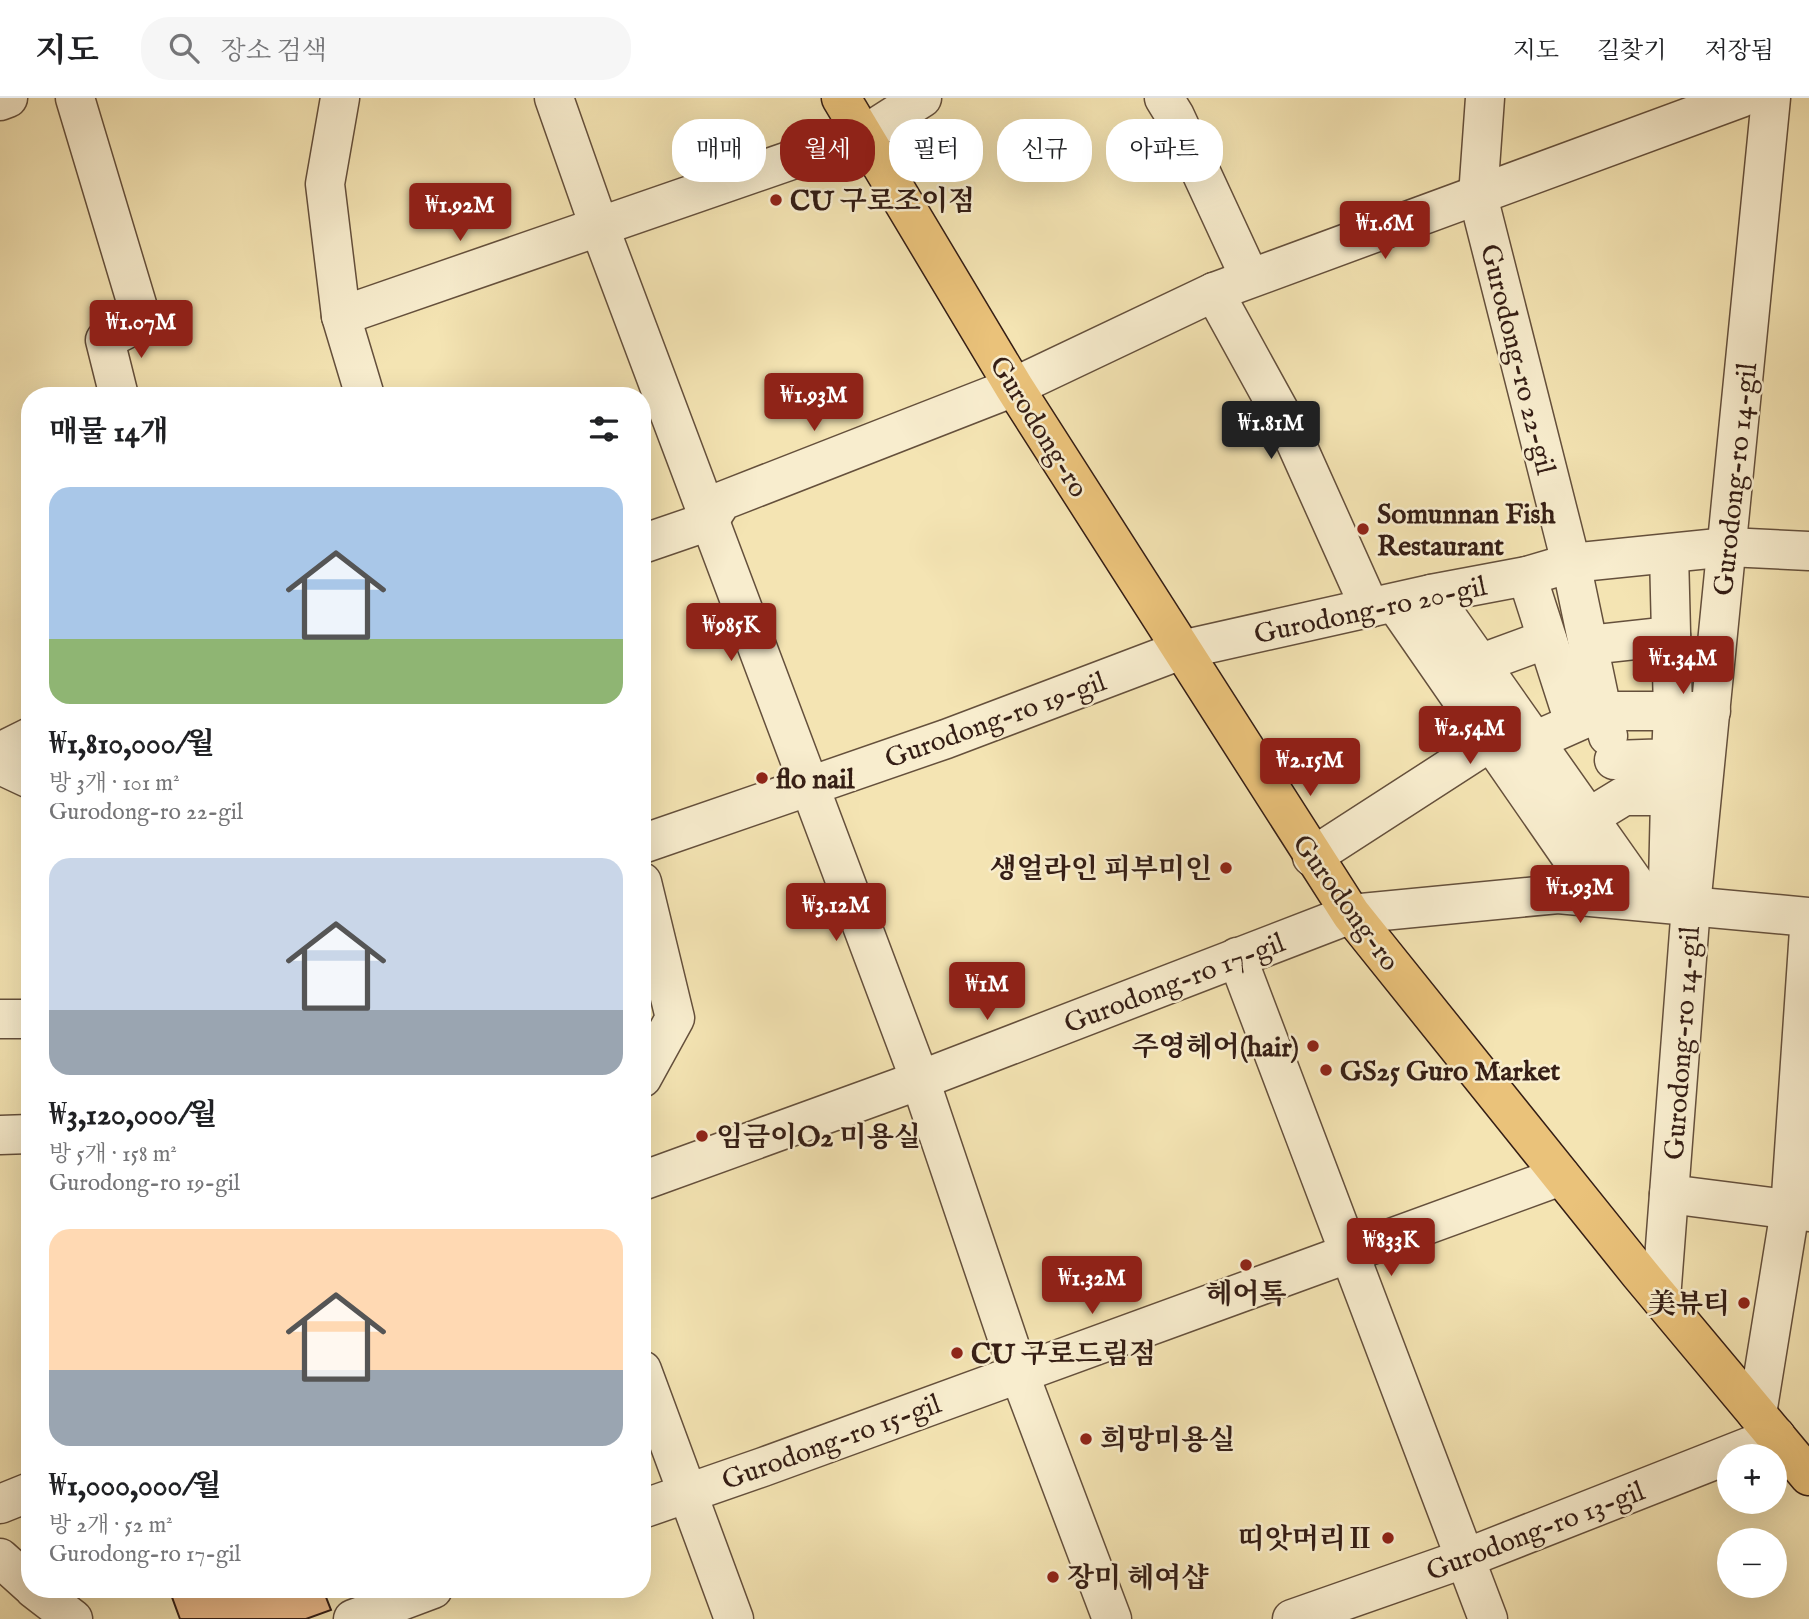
<!DOCTYPE html>
<html lang="ko">
<head>
<meta charset="utf-8">
<style>
	body { margin:0; font-family:"IM FELL English","Noto Serif KR",serif; background:#f6f6f6; color:#202124; height:100vh; display:flex; flex-direction:column; font-size:26px; white-space:nowrap }
	* { box-sizing:border-box; margin:0 }
	p { font-size:23px; color:#757577 }
	.icon { flex:none; width:38px; height:38px; fill:none; stroke:currentColor; stroke-width:2; stroke-linecap:round; stroke-linejoin:round }
	.map { position:relative; flex:1; overflow:hidden }
	.drawer { position:absolute; left:21px; top:289px; width:630px; height:1211px; display:flex; flex-direction:column; background:#fff; border-radius:28px; box-shadow:0 7px 28px #0002 }
	.drawer>* { flex:none }
	.banner { position:absolute; left:672px; top:21px; width:665px; height:63px; display:flex; gap:14px }
	.tools { position:absolute; left:1717px; top:1346px; display:grid; gap:14px }
	.tools a { display:grid; place-items:center; width:70px; height:70px; border-radius:50%; background:#fff; box-shadow:0 7px 28px #0002; font-size:35px }
	.price { position:absolute; translate:-50% -60px; padding:0 16px; border-radius:7px; background:#8f2418; color:#fff; font-size:23px; line-height:46px; filter:drop-shadow(0 2px 4px #0008) }
	.price::after { content:''; position:absolute; left:50%; top:42px; width:21px; height:16px; margin-left:-10px; background:inherit; clip-path:polygon(0 0,100% 0,50% 100%) }
	.price.current { background:#222; color:#fff }
	ul { padding:0; list-style:none }
	li { display:grid; align-content:center; gap:14px; height:371px; padding:0 28px }
	li span { display:grid; place-items:center; height:217px; border-radius:21px; color:#555 }
	li>.icon { margin-inline-start:auto }
	span .icon { width:126px; height:126px; fill:#fffc; stroke-width:1 }
	li b { font-size:30px }
	h2 { display:flex; justify-content:space-between; align-items:center; height:84px; padding:0 28px; font-size:30px }
	.chip { padding:0 24px; border-radius:28px; background:#fff; box-shadow:0 7px 28px #0002; font-size:24px; line-height:63px }
	.chip.current { background:#8f2418; color:#fff }
	header { display:flex; align-items:center; gap:42px; box-sizing:border-box; height:98px; padding:0 35px; background:#fff; border-bottom:2px solid #e0e0e0 }
	header strong { font-size:33px }
	nav { display:flex; gap:38px; margin-inline-start:auto; font-size:24px }
	.search { width:490px; height:63px; background:#f6f6f6; display:flex; align-items:center; gap:18px; box-sizing:border-box; padding:0 24px; border-radius:28px; color:#757577; font-size:26px }
	.map>svg:first-child { display:block }
</style>
</head>
<body>
<header>
<strong>지도</strong>
<div class="search"><svg class="icon" aria-label="search" viewBox="0 0 24 24"><circle cx="10" cy="10" r="6"/><path d="M15 15l6 6"/></svg>장소 검색</div>
<nav><a>지도</a><a>길찾기</a><a>저장됨</a></nav>
</header>
<div class="map">
<svg width="1809" height="1521" viewBox="0 0 1809 1521">
	<rect width="100%" height="100%" fill="#f4e4b3"/>
	<filter id="stains"><feTurbulence type="fractalNoise" baseFrequency=".00286" numOctaves="4"/><feColorMatrix values="0 0 0 0 .2 0 0 0 0 .09 0 0 0 0 .02 0 0 0 .5 -.17"/></filter>
	<radialGradient id="worn" r=".72"><stop offset=".6" stop-color="#630" stop-opacity="0"/><stop offset="1" stop-color="#630" stop-opacity=".3"/></radialGradient>
	<polygon fill="#eab989" stroke="#351e15" stroke-width="2" points="169,1491 333,1491 324,1494 331,1512 306,1521 180,1521"/>
	<g fill="none" stroke-linecap="round" stroke-linejoin="round">
		<g stroke="#65503c" stroke-width="41">
			<g id="minor">
				<polyline points="75,0 142,223 105,242 119,298"/>
				<polyline points="340,0 325,86 341,218 365,298"/>
				<polyline points="554,0 599,128 920,982 1019,1275 1112,1521"/>
				<polyline points="1164,0 1175,18 1250,180"/>
				<polyline points="1485,0 1478,98 1571,465 1602,613 1711,613"/>
				<polyline points="0,3 8,0"/>
				<polyline points="1214,194 1291,334 1370,510"/>
				<polyline points="341,218 864,37 922,0"/>
				<polyline points="642,446 709,423 722,403 1014,289 1214,194 1741,0"/>
				<polyline points="1527,478 1574,624"/>
				<polyline points="1431,496 1636,787 1599,786"/>
				<polyline points="1395,505 1598,798"/>
				<polyline points="1589,547 1671,538"/>
				<polyline points="1479,566 1547,541"/>
				<polyline points="1512,653 1602,613 1608,638"/>
				<polyline points="0,654 30,639"/>
				<polyline points="1614,662 1671,660 1673,613 1669,456"/>
				<polyline points="0,667 30,681"/>
				<polyline points="1588,720 1624,698 1670,698"/>
				<polyline points="642,746 946,641 1181,552 1431,496 1527,478 1571,465 1728,449 1809,453"/>
				<polyline points="1312,759 1490,644"/>
				<polyline points="642,784 675,920 642,980"/>
				<polyline points="1668,787 1671,660"/>
				<polyline points="1237,859 1488,1521"/>
				<polyline points="0,921 30,921"/>
				<polyline points="0,1037 30,1036"/>
				<polyline points="642,1083 920,982 1351,816 1558,796 1809,819"/>
				<polyline points="1669,1096 1809,1114"/>
				<polyline points="1661,1201 1691,808 1771,0"/>
				<polyline points="642,1272 734,1521"/>
				<polyline points="1757,1316 1790,1112 1809,832"/>
				<polyline points="0,1406 30,1394"/>
				<polyline points="642,1411 763,1369 1561,1078"/>
				<polyline points="0,1460 30,1487"/>
				<polyline points="34,1491 73,1521"/>
				<polyline points="353,1521 433,1491"/>
				<polyline points="1292,1521 1466,1460 1776,1338"/>
			</g>
		</g>
		<g stroke="#351e15" stroke-width="41">
			<polyline id="major" points="841,0 1014,289 1351,816 1640,1176 1809,1378"/>
		</g>
		<use href="#minor" stroke="#f8edce" stroke-width="38"/>
		<use href="#major" stroke="#eac27a" stroke-width="38"/>
	</g>
	<g fill="#8f2418" stroke="#f8edce" stroke-width="2.5">
		<circle cx="776" cy="102" r="7"/>
		<circle cx="1363" cy="431" r="7"/>
		<circle cx="762" cy="680" r="7"/>
		<circle cx="1226" cy="770" r="7"/>
		<circle cx="1313" cy="948" r="7"/>
		<circle cx="1326" cy="972" r="7"/>
		<circle cx="702" cy="1038" r="7"/>
		<circle cx="1246" cy="1167" r="7"/>
		<circle cx="1744" cy="1205" r="7"/>
		<circle cx="957" cy="1255" r="7"/>
		<circle cx="1086" cy="1341" r="7"/>
		<circle cx="1388" cy="1440" r="7"/>
		<circle cx="1053" cy="1479" r="7"/>
	</g>
	<g text-anchor="middle" stroke-width="5" stroke-linejoin="round" paint-order="stroke">
		<g font-size="28" font-weight="bold" fill="#351e15" stroke="#f8edce" text-anchor="start">
			<text x="790" y="112">CU 구로조이점</text>
			<text x="1377" y="425">Somunnan Fish<tspan x="1377" dy="32">Restaurant</tspan></text>
			<text x="776" y="690">flo nail</text>
			<text x="1212" y="780" text-anchor="end">생얼라인 피부미인</text>
			<text x="1299" y="958" text-anchor="end">주영헤어(hair)</text>
			<text x="1340" y="982">GS25 Guro Market</text>
			<text x="716" y="1048">임금이O2 미용실</text>
			<text x="1246" y="1205" text-anchor="middle">헤어톡</text>
			<text x="1730" y="1215" text-anchor="end">美뷰티</text>
			<text x="971" y="1265">CU 구로드림점</text>
			<text x="1100" y="1351">희망미용실</text>
			<text x="1374" y="1450" text-anchor="end">띠앗머리Ⅱ</text>
			<text x="1067" y="1489">장미 헤여샵</text>
		</g>
		<g font-size="28" fill="#351e15" stroke="#f8edce">
			<text transform="translate(1519 261) rotate(76)" y="10">Gurodong-ro 22-gil</text>
			<text transform="translate(1040 328) rotate(58)" y="10">Gurodong-ro</text>
			<text transform="translate(1734 381) rotate(-84)" y="10">Gurodong-ro 14-gil</text>
			<text transform="translate(1370 511) rotate(-12)" y="10">Gurodong-ro 20-gil</text>
			<text transform="translate(995 621) rotate(-20)" y="10">Gurodong-ro 19-gil</text>
			<text transform="translate(1347 804) rotate(54)" y="10">Gurodong-ro</text>
			<text transform="translate(1174 884) rotate(-21)" y="10">Gurodong-ro 17-gil</text>
			<text transform="translate(1681 945) rotate(-86)" y="10">Gurodong-ro 14-gil</text>
			<text transform="translate(831 1343) rotate(-20)" y="10">Gurodong-ro 15-gil</text>
			<text transform="translate(1535 1432) rotate(-21)" y="10">Gurodong-ro 13-gil</text>
		</g>
	</g>
	<rect width="100%" height="100%" filter="url(#stains)"/>
	<rect width="100%" height="100%" fill="url(#worn)"/>
</svg>
<div class="tools">
<a>+</a>
<a>−</a>
</div>
<b class="price" style="left:460px;top:145px">₩1.92M</b>
<b class="price" style="left:1385px;top:163px">₩1.6M</b>
<b class="price" style="left:141px;top:262px">₩1.07M</b>
<b class="price" style="left:814px;top:335px">₩1.93M</b>
<b class="price current" style="left:1271px;top:363px">₩1.81M</b>
<b class="price" style="left:731px;top:565px">₩985K</b>
<b class="price" style="left:1683px;top:598px">₩1.34M</b>
<b class="price" style="left:1470px;top:668px">₩2.54M</b>
<b class="price" style="left:1310px;top:700px">₩2.15M</b>
<b class="price" style="left:1580px;top:827px">₩1.93M</b>
<b class="price" style="left:836px;top:845px">₩3.12M</b>
<b class="price" style="left:987px;top:924px">₩1M</b>
<b class="price" style="left:1391px;top:1180px">₩833K</b>
<b class="price" style="left:1092px;top:1218px">₩1.32M</b>
<div class="banner">
<a class="chip">매매</a>
<a class="chip current">월세</a>
<a class="chip">필터</a>
<a class="chip">신규</a>
<a class="chip">아파트</a>
</div>
<section class="drawer">
<h2>매물 14개<svg class="icon" aria-label="filters" viewBox="0 0 24 24"><path d="M4 7h16M4 17h16"/><circle cx="9" cy="7" r="2"/><circle cx="15" cy="17" r="2"/></svg></h2>
<ul>
<li><span style="background:linear-gradient(#a9c7e8 70%,#8fb573 0)"><svg class="icon" aria-label="home" viewBox="0 0 24 24"><path d="M3 11l9-7 9 7M6 9v11h12V9"/></svg></span><div><b>₩1,810,000/월</b><p>방 3개 · 101 m²</p><p>Gurodong-ro 22-gil</p></div></li>
<li><span style="background:linear-gradient(#c9d6e8 70%,#9aa5b1 0)"><svg class="icon" aria-label="home" viewBox="0 0 24 24"><path d="M3 11l9-7 9 7M6 9v11h12V9"/></svg></span><div><b>₩3,120,000/월</b><p>방 5개 · 158 m²</p><p>Gurodong-ro 19-gil</p></div></li>
<li><span style="background:linear-gradient(#ffd9b3 65%,#9aa5b1 0)"><svg class="icon" aria-label="home" viewBox="0 0 24 24"><path d="M3 11l9-7 9 7M6 9v11h12V9"/></svg></span><div><b>₩1,000,000/월</b><p>방 2개 · 52 m²</p><p>Gurodong-ro 17-gil</p></div></li>
</ul>
</section>
</div>
</body>
</html>
